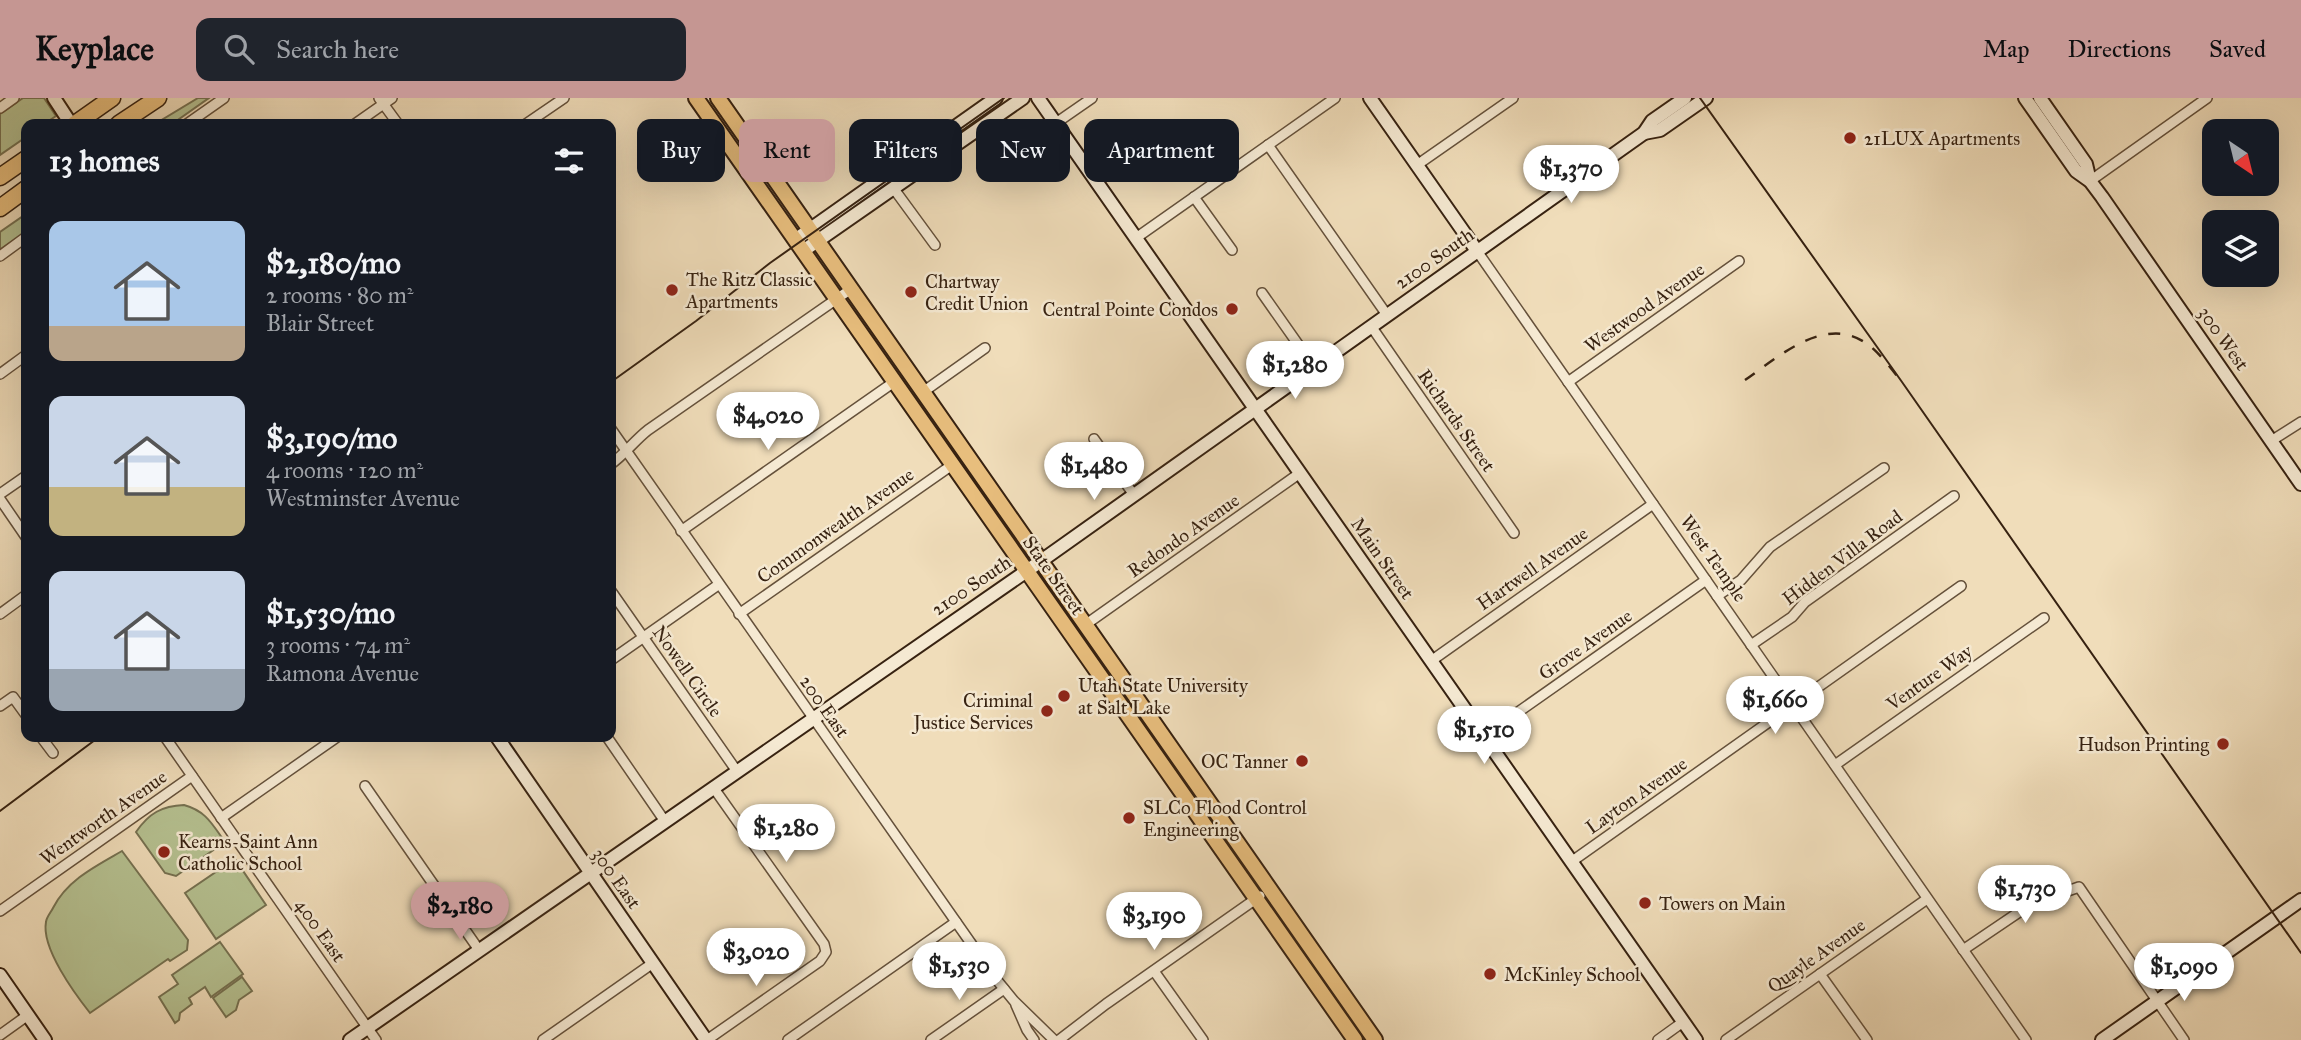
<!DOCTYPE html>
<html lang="en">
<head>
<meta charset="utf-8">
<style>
	body { margin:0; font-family:"IM FELL Great Primer",serif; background:#20242c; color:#f1f3f6; height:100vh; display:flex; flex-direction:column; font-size:26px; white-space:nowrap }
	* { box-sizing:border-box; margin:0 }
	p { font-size:23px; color:#9ea1a6 }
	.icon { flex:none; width:38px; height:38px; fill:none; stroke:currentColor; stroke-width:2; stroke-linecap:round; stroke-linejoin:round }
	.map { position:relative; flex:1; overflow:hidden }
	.sheet { position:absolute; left:21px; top:21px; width:595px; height:623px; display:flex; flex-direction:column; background:#171b24; border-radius:14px; box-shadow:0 7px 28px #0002 }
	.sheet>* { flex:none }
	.top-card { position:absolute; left:637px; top:21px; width:665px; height:63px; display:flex; gap:14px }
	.needle { width:46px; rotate:145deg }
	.controls { position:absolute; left:2202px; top:21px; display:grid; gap:14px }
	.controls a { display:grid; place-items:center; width:77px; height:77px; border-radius:14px; background:#171b24; box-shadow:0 7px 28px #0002; font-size:35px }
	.price { position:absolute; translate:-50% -60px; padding:0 16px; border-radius:24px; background:#fff; color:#222; font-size:23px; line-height:46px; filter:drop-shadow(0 2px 4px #0008) }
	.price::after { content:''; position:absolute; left:50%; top:42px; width:21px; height:16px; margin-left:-10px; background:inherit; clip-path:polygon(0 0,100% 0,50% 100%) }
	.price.selected { background:#c59692; color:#111 }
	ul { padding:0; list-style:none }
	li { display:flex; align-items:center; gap:21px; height:175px; padding:0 28px }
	li span { display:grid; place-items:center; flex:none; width:196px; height:140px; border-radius:14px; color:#555 }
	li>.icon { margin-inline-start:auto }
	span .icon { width:84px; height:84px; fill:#fffc; stroke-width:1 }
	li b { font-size:30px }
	h2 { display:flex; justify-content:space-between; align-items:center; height:84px; padding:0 28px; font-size:30px }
	.pill { padding:0 24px; border-radius:14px; background:#171b24; box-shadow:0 7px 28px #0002; font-size:24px; line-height:63px }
	.pill.selected { background:#c59692; color:#111 }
	header { display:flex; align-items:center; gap:42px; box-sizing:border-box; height:98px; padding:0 35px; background:#c59692; color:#111 }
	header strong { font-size:33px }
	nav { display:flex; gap:38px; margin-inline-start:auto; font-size:24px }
	.search { width:490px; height:63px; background:#20242c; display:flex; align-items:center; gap:18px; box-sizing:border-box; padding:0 24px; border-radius:14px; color:#9ea1a6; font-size:26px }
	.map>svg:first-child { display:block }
</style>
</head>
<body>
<header>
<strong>Keyplace</strong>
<div class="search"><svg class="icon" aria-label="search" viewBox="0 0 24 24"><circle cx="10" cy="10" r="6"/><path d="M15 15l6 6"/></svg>Search here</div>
<nav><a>Map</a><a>Directions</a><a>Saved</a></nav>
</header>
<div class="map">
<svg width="2301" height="942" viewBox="0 0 2301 942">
	<rect width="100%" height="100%" fill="#f0ddba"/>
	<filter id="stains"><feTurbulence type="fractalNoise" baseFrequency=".00286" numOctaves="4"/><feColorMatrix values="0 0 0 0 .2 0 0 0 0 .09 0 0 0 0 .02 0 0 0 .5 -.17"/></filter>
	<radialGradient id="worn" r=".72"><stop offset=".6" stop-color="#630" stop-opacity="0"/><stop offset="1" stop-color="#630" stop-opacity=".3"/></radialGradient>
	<g fill="#b6c292" stroke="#767252" stroke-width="2">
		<polygon points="23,0 44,0 56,18 44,26 26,26 26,39 0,57 0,16"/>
		<polygon points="198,0 209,0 172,26 155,26"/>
		<polygon points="26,116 26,134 0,152 0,134"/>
		<path d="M184 707C206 713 212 726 225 744L176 778 165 775 136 734C149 715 162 708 184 707Z"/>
		<path d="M122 753 188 842 187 852 170 863 168 861 90 915C75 896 41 850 46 824 46 820 51 814 53 810 67 782 96 768 122 753Z"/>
		<polygon points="235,761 266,807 216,841 185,795"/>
		<polygon points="220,844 243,876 211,899 205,889 189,900 192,906 180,915 179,922 175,925 159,899 178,886 172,877"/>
		<polygon points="242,879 252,893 239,902 236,912 226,919 213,900"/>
	</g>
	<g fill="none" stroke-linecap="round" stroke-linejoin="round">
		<g stroke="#65513b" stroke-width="12">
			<g id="street">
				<polyline points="379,0 398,26"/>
				<polyline points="0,10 14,0"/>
				<polyline points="1056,25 1092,0"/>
				<polyline points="187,26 224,0"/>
				<polyline points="355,26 392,0"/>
				<polyline points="526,26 564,0"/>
				<polyline points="1268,47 1387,217"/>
				<polyline points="1417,67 1513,0"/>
				<polyline points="2090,83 2207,0"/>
				<polyline points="894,91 935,147"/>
				<polyline points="1194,99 1232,152"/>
				<polyline points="1136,140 1335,0"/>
				<polyline points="1477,153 2026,942"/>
				<polyline points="0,158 26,139"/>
				<polyline points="1262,195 1314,269"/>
				<polyline points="1371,228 1514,435"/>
				<polyline points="0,276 26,257"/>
				<polyline points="1568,284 1739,163"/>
				<polyline points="923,294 985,250"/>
				<polyline points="611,331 996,881 1014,903 1054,942"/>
				<polyline points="1094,341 1134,397"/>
				<polyline points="2271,343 2301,324"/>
				<path d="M611 366C625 356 634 343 648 332L851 191"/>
				<polyline points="0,396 26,378"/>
				<polyline points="0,401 26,439"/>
				<polyline points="681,433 894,284"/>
				<polyline points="611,493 736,672"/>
				<polyline points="1717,498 1741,482 1770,449 1884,370"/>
				<polyline points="0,516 26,497"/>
				<polyline points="739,516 952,367"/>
				<polyline points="1085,527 1300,375"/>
				<polyline points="1751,547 1792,519 1805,504 1954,398"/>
				<polyline points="611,562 718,487"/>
				<polyline points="1431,563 1653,406"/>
				<polyline points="0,608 13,599 26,617"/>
				<polyline points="1484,638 1706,482"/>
				<polyline points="41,639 53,655"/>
				<polyline points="165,639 376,942"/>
				<polyline points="607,639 664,722"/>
				<polyline points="1835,667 2044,520"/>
				<polyline points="365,688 479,852"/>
				<polyline points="221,720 337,639"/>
				<polyline points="1571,764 1961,488"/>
				<polyline points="0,813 192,678"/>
				<polyline points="1963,852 2031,806 2079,789 2184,942"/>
				<polyline points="1154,873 1203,942"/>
				<polyline points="1820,876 1867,942"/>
				<polyline points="1016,907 1027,932 1034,942"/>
				<polyline points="0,937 28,917"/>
				<polyline points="543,942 653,865"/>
				<polyline points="707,942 820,863 826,854 824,846 713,689"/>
				<polyline points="788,942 956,824"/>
				<polyline points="931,942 1004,891"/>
				<polyline points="1059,942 1106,906 1260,798"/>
				<polyline points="1658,942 1683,924"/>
				<polyline points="1726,942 1927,801"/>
			</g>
		</g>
		<g stroke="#372211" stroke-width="16">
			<g id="secondary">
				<polyline points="54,0 71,26"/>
				<polyline points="1038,0 1696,942"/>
				<polyline points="1370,0 1477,153"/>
				<polyline points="2025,0 2076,73 2090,83 2102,99 2301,386"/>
				<polyline points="2040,0 2086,66 2090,83"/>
				<polyline points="1644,35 1660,32 1706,0"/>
				<polyline points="795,142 996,0"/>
				<polyline points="803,153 1023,0"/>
				<polyline points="497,639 706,942"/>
				<polyline points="0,877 45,942"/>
				<polyline points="350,942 1041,463 1644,35 1652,23 1685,0"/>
				<polyline points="2102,942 2301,802"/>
			</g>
		</g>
		<g stroke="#372211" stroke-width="18">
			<g id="primary">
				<polyline points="696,0 1355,942"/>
				<polyline points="718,0 1375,942"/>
			</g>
		</g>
		<g stroke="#372211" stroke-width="19">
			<g id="highway">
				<polyline points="75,26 112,0"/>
				<polyline points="119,26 158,0"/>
				<polyline points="0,79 26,61"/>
				<polyline points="0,110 26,91"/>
			</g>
		</g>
		<use href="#street" stroke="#f5e9d2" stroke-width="9"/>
		<use href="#secondary" stroke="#f5e9d2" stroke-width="12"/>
		<use href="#primary" stroke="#e8be7d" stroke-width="14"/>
		<use href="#highway" stroke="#e8be7d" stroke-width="16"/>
		<g stroke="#372211" stroke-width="2">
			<polyline points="1700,0 1902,284 2301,855"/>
			<polyline points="611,284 696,223 770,165 1004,0"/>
			<polyline points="0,713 99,639"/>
		</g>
		<path stroke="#372211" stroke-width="2.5" stroke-dasharray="12 12" stroke-linecap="butt" d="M1745 282C1780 258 1827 214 1870 248 1882 258 1892 272 1902 284"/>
	</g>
	<g fill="#8f2418" stroke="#f5e9d2" stroke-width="2.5">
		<circle cx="1850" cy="40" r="7"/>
		<circle cx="672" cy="192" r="7"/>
		<circle cx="911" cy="194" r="7"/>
		<circle cx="1232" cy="211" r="7"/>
		<circle cx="1064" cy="598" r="7"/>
		<circle cx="1047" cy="613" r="7"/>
		<circle cx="2223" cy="646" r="7"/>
		<circle cx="1302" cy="663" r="7"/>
		<circle cx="1129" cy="720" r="7"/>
		<circle cx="164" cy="754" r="7"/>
		<circle cx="1645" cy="805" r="7"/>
		<circle cx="1490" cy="876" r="7"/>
	</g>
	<g text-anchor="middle" stroke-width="5" stroke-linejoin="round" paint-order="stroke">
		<g font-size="19" fill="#372211" stroke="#f5e9d2" text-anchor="start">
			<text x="1864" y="47">21LUX Apartments</text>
			<text x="686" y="188">The Ritz Classic<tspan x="686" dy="22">Apartments</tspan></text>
			<text x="925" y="190">Chartway<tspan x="925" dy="22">Credit Union</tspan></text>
			<text x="1218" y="218" text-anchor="end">Central Pointe Condos</text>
			<text x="1078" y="594">Utah State University<tspan x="1078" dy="22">at Salt Lake</tspan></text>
			<text x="1033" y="609" text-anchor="end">Criminal<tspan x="1033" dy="22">Justice Services</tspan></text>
			<text x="2209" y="653" text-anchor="end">Hudson Printing</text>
			<text x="1288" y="670" text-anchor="end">OC Tanner</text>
			<text x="1143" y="716">SLCo Flood Control<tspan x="1143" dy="22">Engineering</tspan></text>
			<text x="178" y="750">Kearns-Saint Ann<tspan x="178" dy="22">Catholic School</tspan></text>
			<text x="1659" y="812">Towers on Main</text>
			<text x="1504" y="883">McKinley School</text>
		</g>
		<g font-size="19" fill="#372211" stroke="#f5e9d2">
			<text transform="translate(1434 160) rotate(-35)" y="7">2100 South</text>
			<text transform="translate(1644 209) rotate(-35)" y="7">Westwood Avenue</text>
			<text transform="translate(2224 240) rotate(55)" y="7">300 West</text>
			<text transform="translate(1457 322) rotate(55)" y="7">Richards Street</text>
			<text transform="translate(835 427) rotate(-35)" y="7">Commonwealth Avenue</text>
			<text transform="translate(1183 437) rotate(-35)" y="7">Redondo Avenue</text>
			<text transform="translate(1842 459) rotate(-37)" y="7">Hidden Villa Road</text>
			<text transform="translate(1383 460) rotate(55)" y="7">Main Street</text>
			<text transform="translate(1714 460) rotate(55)" y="7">West Temple</text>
			<text transform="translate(1532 470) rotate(-35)" y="7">Hartwell Avenue</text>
			<text transform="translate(1054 477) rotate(55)" y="7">State Street</text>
			<text transform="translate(971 487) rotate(-34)" y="7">2100 South</text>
			<text transform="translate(1585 546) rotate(-35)" y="7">Grove Avenue</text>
			<text transform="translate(688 573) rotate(55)" y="7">Nowell Circle</text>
			<text transform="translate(1929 579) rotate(-35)" y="7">Venture Way</text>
			<text transform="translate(825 608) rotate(55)" y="7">200 East</text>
			<text transform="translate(1636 697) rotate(-35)" y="7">Layton Avenue</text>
			<text transform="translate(103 719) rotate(-35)" y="7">Wentworth Avenue</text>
			<text transform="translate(617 780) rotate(55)" y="7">300 East</text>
			<text transform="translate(321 832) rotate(55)" y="7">400 East</text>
			<text transform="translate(1816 857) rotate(-35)" y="7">Quayle Avenue</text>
		</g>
	</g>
	<rect width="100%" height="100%" filter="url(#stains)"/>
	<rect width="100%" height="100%" fill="url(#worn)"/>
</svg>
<div class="controls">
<a><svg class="needle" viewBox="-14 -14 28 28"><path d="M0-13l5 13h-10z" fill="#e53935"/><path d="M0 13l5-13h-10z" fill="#9ea1a6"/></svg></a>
<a><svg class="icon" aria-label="layers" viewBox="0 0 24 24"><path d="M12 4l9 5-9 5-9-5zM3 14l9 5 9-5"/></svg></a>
</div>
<b class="price" style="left:1571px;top:107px">$1,370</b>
<b class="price" style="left:1295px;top:303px">$1,280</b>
<b class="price" style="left:768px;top:354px">$4,020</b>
<b class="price" style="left:1094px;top:404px">$1,480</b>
<b class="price" style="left:1775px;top:638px">$1,660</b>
<b class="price" style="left:1484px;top:668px">$1,510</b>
<b class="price" style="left:786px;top:766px">$1,280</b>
<b class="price" style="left:2025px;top:827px">$1,730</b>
<b class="price selected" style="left:460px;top:844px">$2,180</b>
<b class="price" style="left:1154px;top:854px">$3,190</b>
<b class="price" style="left:756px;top:890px">$3,020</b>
<b class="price" style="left:959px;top:904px">$1,530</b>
<b class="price" style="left:2184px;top:905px">$1,090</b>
<div class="top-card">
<a class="pill">Buy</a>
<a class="pill selected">Rent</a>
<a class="pill">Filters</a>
<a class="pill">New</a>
<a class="pill">Apartment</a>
</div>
<section class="sheet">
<h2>13 homes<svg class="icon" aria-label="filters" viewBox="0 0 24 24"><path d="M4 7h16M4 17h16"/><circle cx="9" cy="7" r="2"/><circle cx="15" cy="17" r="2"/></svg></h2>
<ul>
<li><span style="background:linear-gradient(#a9c7e8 75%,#b9a48a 0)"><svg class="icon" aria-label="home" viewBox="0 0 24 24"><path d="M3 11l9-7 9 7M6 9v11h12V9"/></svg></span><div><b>$2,180/mo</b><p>2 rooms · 80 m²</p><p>Blair Street</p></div></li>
<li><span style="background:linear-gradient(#c9d6e8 65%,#c2b280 0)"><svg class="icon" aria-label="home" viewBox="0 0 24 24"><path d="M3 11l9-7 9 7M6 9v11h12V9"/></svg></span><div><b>$3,190/mo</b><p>4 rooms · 120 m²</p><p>Westminster Avenue</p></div></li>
<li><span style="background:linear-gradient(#c9d6e8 70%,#9aa5b1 0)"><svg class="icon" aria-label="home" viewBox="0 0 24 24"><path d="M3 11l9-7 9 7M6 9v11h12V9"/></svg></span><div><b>$1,530/mo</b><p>3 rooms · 74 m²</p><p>Ramona Avenue</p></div></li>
</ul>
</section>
</div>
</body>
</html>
